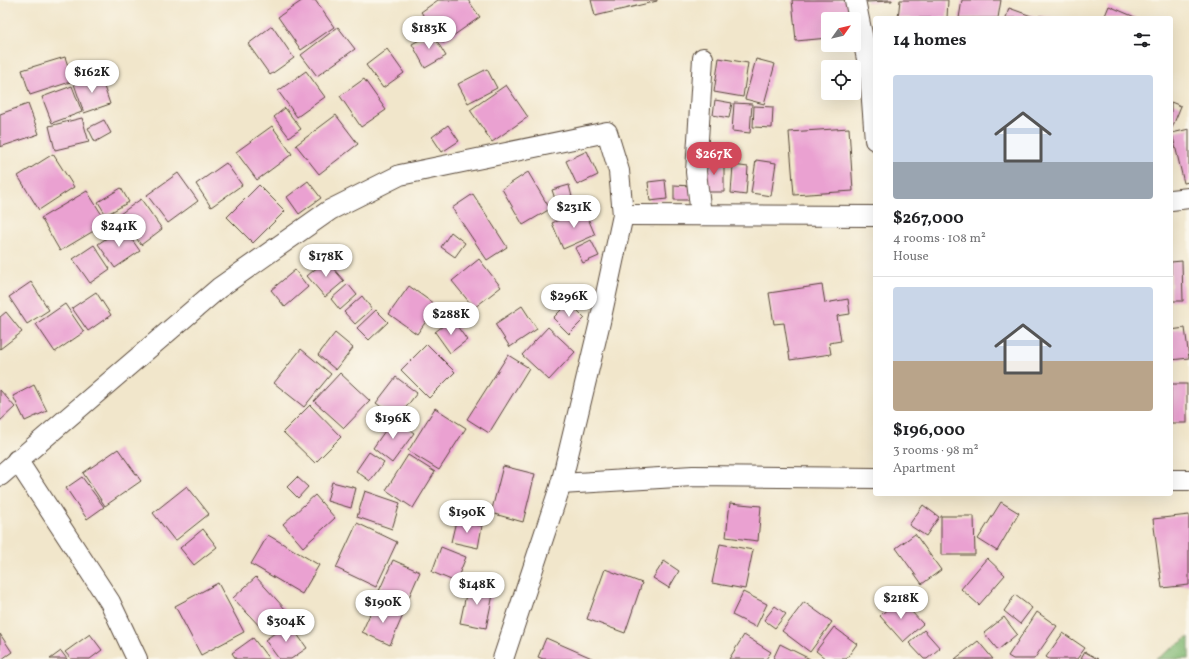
<!DOCTYPE html>
<html lang="en">
<head>
<meta charset="utf-8">
<style>
	body { margin:0; font-family:Vollkorn,serif; background:#f6f6f6; color:#202124; height:100vh; display:flex; flex-direction:column; font-size:15px; white-space:nowrap }
	* { box-sizing:border-box; margin:0 }
	p { font-size:13px; color:#757577 }
	.icon { flex:none; width:22px; height:22px; fill:none; stroke:currentColor; stroke-width:2; stroke-linecap:round; stroke-linejoin:round }
	.map { position:relative; flex:1; overflow:hidden }
	.drawer { position:absolute; left:873px; top:16px; width:300px; height:480px; display:flex; flex-direction:column; background:#fff; border-radius:4px; box-shadow:0 4px 16px #0002 }
	.drawer>* { flex:none }
	.needle { width:26px; rotate:56deg }
	.fabs { position:absolute; left:821px; top:12px; display:grid; gap:8px }
	.fabs a { display:grid; place-items:center; width:40px; height:40px; border-radius:4px; background:#fff; box-shadow:0 4px 16px #0002; font-size:20px }
	.price { position:absolute; translate:-50% -34px; padding:0 9px; border-radius:14px; background:#fff; color:#222; font-size:13px; line-height:26px; filter:drop-shadow(0 1px 2px #0008) }
	.price::after { content:''; position:absolute; left:50%; top:24px; width:12px; height:9px; margin-left:-6px; background:inherit; clip-path:polygon(0 0,100% 0,50% 100%) }
	.price.selected { background:#d1495b; color:#fff }
	ul { padding:0; list-style:none }
	li { display:grid; align-content:center; gap:8px; height:212px; padding:0 20px }
	li+li { border-top:1px solid #e0e0e0 }
	li span { display:grid; place-items:center; height:124px; border-radius:4px; color:#555 }
	li>.icon { margin-inline-start:auto }
	span .icon { width:72px; height:72px; fill:#fffc; stroke-width:1 }
	li b { font-size:17px }
	h2 { display:flex; justify-content:space-between; align-items:center; height:48px; padding:0 20px; font-size:17px }
	.map>svg:first-child { display:block }
</style>
</head>
<body>
<div class="map">
<svg width="1189" height="659" viewBox="0 0 1189 659">
	<rect width="100%" height="100%" fill="#fbf7ec"/>
	<filter id="ink" filterUnits="userSpaceOnUse"><feTurbulence type="fractalNoise" baseFrequency=".025" numOctaves="2"/><feDisplacementMap in="SourceGraphic" scale="8" xChannelSelector="R" yChannelSelector="G"/><feConvolveMatrix kernelMatrix="1 2 1 2 8 2 1 2 1" color-interpolation-filters="sRGB"/></filter>
	<filter id="wash" filterUnits="userSpaceOnUse"><feTurbulence type="fractalNoise" baseFrequency=".012" numOctaves="4" result="noise"/><feDisplacementMap in="SourceGraphic" scale="16" xChannelSelector="R" yChannelSelector="G"/><feGaussianBlur stdDeviation="0.9" result="paint"/><feColorMatrix in="noise" values="0 0 0 0 0 0 0 0 0 0 0 0 0 0 0 0 0 1.4 0 .05"/><feComposite in="paint" operator="in"/></filter>
	<g filter="url(#wash)">
		<rect width="100%" height="100%" fill="#f1e6cb"/>
		<polygon fill="#84ba76" stroke="#60724a" points="1189,637 1189,659 1156,659"/>
		<g id="blocks">
			<g fill="#eaa1d1">
				<polygon points="303,0 315,0 334,27 301,50 278,17"/>
				<polygon points="438,0 468,0 480,17 443,43 421,12"/>
				<polygon points="591,0 657,0 657,1 595,16"/>
				<polygon points="792,0 848,0 850,19 828,19 828,38 796,41"/>
				<polygon points="867,0 892,0 892,1 867,2"/>
				<polygon points="900,0 948,0 947,18 898,18"/>
				<polygon points="962,0 1001,0 998,18 959,18"/>
				<polygon points="1109,6 1137,18 1104,18"/>
				<polygon points="1009,8 1037,18 1006,18"/>
				<polygon points="1039,16 1051,17 1051,18 1039,18"/>
				<polygon points="272,26 294,58 270,75 248,44"/>
				<polygon points="338,27 355,49 317,76 301,55"/>
				<polygon points="432,33 446,56 425,68 412,44"/>
				<polygon points="387,49 404,73 383,88 366,65"/>
				<polygon points="65,57 73,81 30,95 22,70"/>
				<polygon points="719,58 748,63 743,97 714,92"/>
				<polygon points="756,59 775,64 764,104 745,99"/>
				<polygon points="487,69 497,88 468,103 458,84"/>
				<polygon points="306,71 325,97 297,117 278,91"/>
				<polygon points="100,75 110,104 84,113 74,84"/>
				<polygon points="364,79 386,110 361,127 340,96"/>
				<polygon points="506,85 528,117 492,142 470,110"/>
				<polygon points="72,86 82,112 52,123 42,97"/>
				<polygon points="715,100 732,103 729,118 713,115"/>
				<polygon points="1171,102 1181,106 1172,128 1171,127"/>
				<polygon points="734,103 752,104 750,133 732,131"/>
				<polygon points="28,104 39,134 0,147 0,114"/>
				<polygon points="754,106 773,107 772,128 753,127"/>
				<polygon points="285,108 301,129 289,137 274,117"/>
				<polygon points="336,115 358,144 319,174 296,145"/>
				<polygon points="82,118 89,142 55,150 49,126"/>
				<polygon points="104,120 111,133 95,142 88,128"/>
				<polygon points="448,125 459,141 442,152 432,137"/>
				<polygon points="272,126 292,154 257,180 236,152"/>
				<polygon points="849,128 853,191 794,195 789,132"/>
				<polygon points="1189,129 1189,182 1184,183 1172,133"/>
				<polygon points="587,151 598,175 577,185 566,161"/>
				<polygon points="53,154 74,187 39,210 18,176"/>
				<rect x="703" y="160" width="21" height="32"/>
				<polygon points="756,160 776,163 771,196 751,193"/>
				<polygon points="226,163 242,185 211,207 196,184"/>
				<polygon points="733,165 748,167 746,195 731,193"/>
				<polygon points="528,172 550,209 523,225 502,189"/>
				<polygon points="178,173 198,201 168,223 147,195"/>
				<polygon points="665,180 667,199 650,201 648,182"/>
				<polygon points="308,181 321,198 299,214 287,197"/>
				<polygon points="259,185 285,211 253,243 227,217"/>
				<polygon points="569,185 573,201 557,205 552,190"/>
				<polygon points="674,185 691,186 691,200 674,200"/>
				<polygon points="121,188 129,202 106,215 98,202"/>
				<polygon points="87,191 107,223 60,251 41,218"/>
				<polygon points="473,194 507,247 487,260 452,208"/>
				<polygon points="141,199 162,229 141,245 120,214"/>
				<polygon points="584,209 595,235 563,249 552,223"/>
				<polygon points="123,227 140,251 115,268 98,244"/>
				<polygon points="451,232 465,243 455,257 441,247"/>
				<polygon points="591,240 599,256 583,263 575,248"/>
				<polygon points="94,245 110,269 90,283 73,259"/>
				<polygon points="479,259 501,287 474,308 452,281"/>
				<polygon points="326,260 344,281 325,297 307,276"/>
				<polygon points="1182,261 1183,301 1171,301 1171,262"/>
				<polygon points="295,270 308,287 285,307 271,290"/>
				<polygon points="31,282 49,310 27,324 9,297"/>
				<polygon points="348,284 357,295 340,310 331,299"/>
				<polygon points="822,285 825,303 848,299 850,314 837,316 841,341 829,343 831,354 790,360 784,323 774,324 769,293"/>
				<polygon points="409,286 437,306 417,334 389,314"/>
				<polygon points="96,292 111,315 88,331 72,308"/>
				<polygon points="362,296 372,309 355,324 344,312"/>
				<polygon points="569,302 585,318 569,334 553,318"/>
				<polygon points="65,304 84,332 55,352 36,324"/>
				<polygon points="522,306 537,329 510,347 495,324"/>
				<polygon points="376,310 388,322 369,340 357,328"/>
				<polygon points="6,312 22,332 0,349 0,317"/>
				<polygon points="452,319 467,340 450,353 435,332"/>
				<polygon points="548,327 575,352 549,380 522,355"/>
				<polygon points="1185,328 1189,358 1171,360 1171,330"/>
				<polygon points="335,333 353,348 336,370 318,355"/>
				<polygon points="427,344 455,372 429,398 401,370"/>
				<polygon points="301,349 331,374 304,407 274,383"/>
				<polygon points="508,355 529,368 489,433 467,419"/>
				<polygon points="340,373 370,401 344,428 314,401"/>
				<polygon points="396,377 417,393 397,419 376,403"/>
				<rect x="1171" y="384" width="16" height="39"/>
				<polygon points="34,385 47,411 25,421 13,396"/>
				<polygon points="0,390 15,407 0,421"/>
				<polygon points="310,405 341,437 315,463 283,432"/>
				<polygon points="435,408 466,428 439,470 408,451"/>
				<polygon points="394,418 414,433 392,463 373,448"/>
				<polygon points="118,449 141,481 105,506 83,473"/>
				<polygon points="369,452 384,462 370,481 356,471"/>
				<polygon points="408,455 435,472 413,508 386,490"/>
				<polygon points="503,466 535,474 523,522 491,513"/>
				<polygon points="82,477 104,507 87,519 66,488"/>
				<polygon points="297,477 308,487 298,498 287,487"/>
				<polygon points="332,482 356,488 351,508 327,501"/>
				<polygon points="187,486 209,514 175,541 153,513"/>
				<polygon points="365,491 400,503 392,529 357,517"/>
				<polygon points="315,495 335,518 303,547 283,524"/>
				<polygon points="1001,502 1019,513 997,551 978,539"/>
				<polygon points="730,503 761,506 758,541 726,537"/>
				<polygon points="923,505 939,517 926,536 909,525"/>
				<polygon points="1189,515 1189,585 1162,588 1153,519"/>
				<polygon points="941,516 974,516 975,555 941,555"/>
				<polygon points="456,521 482,526 478,548 451,542"/>
				<polygon points="357,523 397,542 376,587 336,568"/>
				<polygon points="203,529 217,547 194,565 180,548"/>
				<polygon points="915,534 941,570 922,584 896,548"/>
				<polygon points="268,535 319,565 302,594 251,564"/>
				<polygon points="720,544 753,550 745,589 712,583"/>
				<polygon points="441,547 466,557 456,582 432,572"/>
				<polygon points="987,558 1005,575 979,605 961,589"/>
				<polygon points="393,560 420,572 406,604 379,591"/>
				<polygon points="664,561 679,571 669,588 653,578"/>
				<polygon points="605,569 642,583 625,633 587,619"/>
				<polygon points="256,577 286,610 264,631 233,598"/>
				<polygon points="218,583 244,632 201,655 175,606"/>
				<polygon points="468,585 494,590 486,628 460,623"/>
				<polygon points="743,592 767,604 756,627 732,615"/>
				<polygon points="1015,595 1032,608 1020,624 1004,611"/>
				<polygon points="899,598 923,624 903,642 880,616"/>
				<polygon points="804,602 832,622 810,652 782,631"/>
				<polygon points="375,603 403,615 390,645 362,632"/>
				<polygon points="775,606 786,614 775,628 764,620"/>
				<polygon points="1037,612 1057,626 1034,659 1013,659 1008,656"/>
				<polygon points="1004,617 1017,634 998,650 984,633"/>
				<polygon points="289,623 307,648 291,659 279,659 265,640"/>
				<polygon points="834,627 857,644 846,659 826,659 816,651"/>
				<polygon points="924,630 940,648 927,659 924,659 909,643"/>
				<polygon points="1063,633 1085,648 1077,659 1049,659 1046,657"/>
				<polygon points="0,634 12,652 2,659 0,659"/>
				<polygon points="90,634 102,650 90,659 71,659 65,652"/>
				<polygon points="744,635 771,652 766,659 729,659"/>
				<polygon points="253,638 269,659 236,659 232,653"/>
				<polygon points="546,638 594,659 543,659 538,657"/>
				<polygon points="978,641 993,659 955,659"/>
				<polygon points="780,644 810,659 773,659"/>
				<polygon points="61,651 67,659 50,659"/>
				<polygon points="1085,652 1098,659 1081,659"/>
			</g>
		</g>
	</g>
	<g filter="url(#ink)">
		<use href="#blocks" fill-opacity="0" stroke="#564638" stroke-width="1"/>
		<g fill="none" stroke-linecap="round" stroke-linejoin="round">
			<g stroke="#564638" stroke-width="22">
				<g id="street">
					<polyline points="855,0 870,74 875,140"/>
					<polyline points="1171,200 1189,198"/>
					<polyline points="623,215 875,216"/>
					<polyline points="701,215 696,172 703,58"/>
					<polyline points="17,460 110,602 137,659"/>
					<polyline points="0,476 219,288 330,210 400,175 607,132 619,171 623,215 600,322 561,484 503,659"/>
					<polyline points="1171,480 1189,480"/>
					<polyline points="561,484 693,476 875,478"/>
				</g>
			</g>
			<use href="#street" stroke="#fff" stroke-width="20"/>
		</g>
	</g>
</svg>
<div class="fabs">
<a><svg class="needle" viewBox="-14 -14 28 28"><path d="M0-13l5 13h-10z" fill="#e53935"/><path d="M0 13l5-13h-10z" fill="#757577"/></svg></a>
<a><svg class="icon" aria-label="locate" viewBox="0 0 24 24"><circle cx="12" cy="12" r="6"/><path d="M12 2v4M12 18v4M2 12h4M18 12h4"/></svg></a>
</div>
<b class="price" style="left:429px;top:50px">$183K</b>
<b class="price" style="left:92px;top:94px">$162K</b>
<b class="price selected" style="left:714px;top:176px">$267K</b>
<b class="price" style="left:574px;top:229px">$231K</b>
<b class="price" style="left:119px;top:248px">$241K</b>
<b class="price" style="left:326px;top:278px">$178K</b>
<b class="price" style="left:569px;top:318px">$296K</b>
<b class="price" style="left:451px;top:336px">$288K</b>
<b class="price" style="left:393px;top:440px">$196K</b>
<b class="price" style="left:467px;top:534px">$190K</b>
<b class="price" style="left:477px;top:606px">$148K</b>
<b class="price" style="left:901px;top:620px">$218K</b>
<b class="price" style="left:383px;top:624px">$190K</b>
<b class="price" style="left:286px;top:643px">$304K</b>
<section class="drawer">
<h2>14 homes<svg class="icon" aria-label="filters" viewBox="0 0 24 24"><path d="M4 7h16M4 17h16"/><circle cx="9" cy="7" r="2"/><circle cx="15" cy="17" r="2"/></svg></h2>
<ul>
<li><span style="background:linear-gradient(#c9d6e8 70%,#9aa5b1 0)"><svg class="icon" aria-label="home" viewBox="0 0 24 24"><path d="M3 11l9-7 9 7M6 9v11h12V9"/></svg></span><div><b>$267,000</b><p>4 rooms · 108 m²</p><p>House</p></div></li>
<li><span style="background:linear-gradient(#c9d6e8 60%,#b9a48a 0)"><svg class="icon" aria-label="home" viewBox="0 0 24 24"><path d="M3 11l9-7 9 7M6 9v11h12V9"/></svg></span><div><b>$196,000</b><p>3 rooms · 98 m²</p><p>Apartment</p></div></li>
</ul>
</section>
</div>
</body>
</html>
